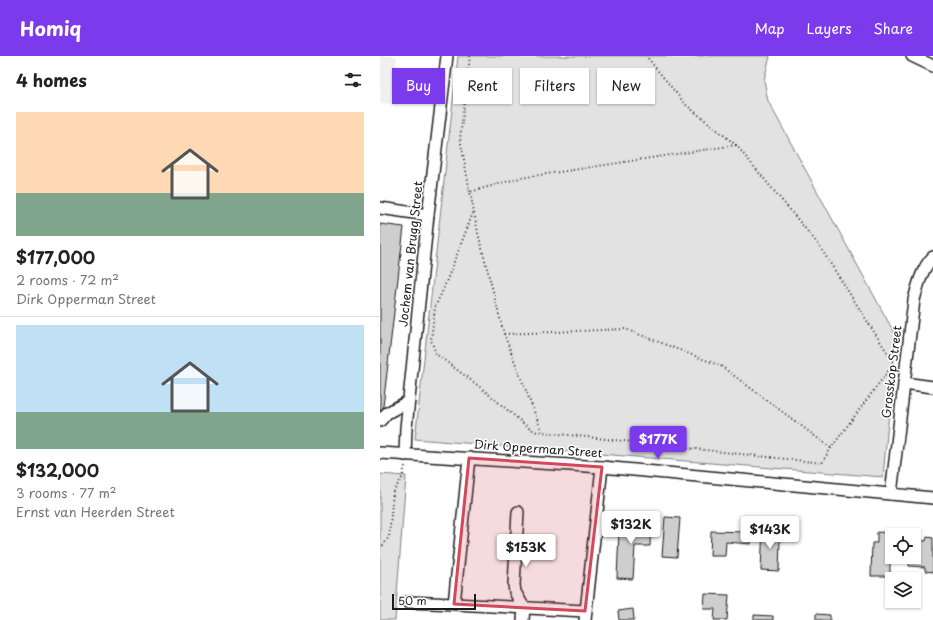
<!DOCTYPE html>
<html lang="en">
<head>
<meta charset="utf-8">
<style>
	body { margin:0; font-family:"Playpen Sans",sans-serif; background:#f6f6f6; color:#222; height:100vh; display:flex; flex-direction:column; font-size:15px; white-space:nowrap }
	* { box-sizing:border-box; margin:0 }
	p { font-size:13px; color:#767676 }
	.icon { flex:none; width:22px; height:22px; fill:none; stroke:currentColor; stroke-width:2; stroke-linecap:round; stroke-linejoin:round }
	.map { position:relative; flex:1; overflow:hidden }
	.panel { display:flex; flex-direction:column; background:#fff; width:380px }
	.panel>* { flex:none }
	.top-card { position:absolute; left:12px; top:12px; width:380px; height:36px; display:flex; gap:8px }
	.buttons { position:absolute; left:505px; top:472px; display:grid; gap:8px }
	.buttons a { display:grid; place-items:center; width:36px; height:36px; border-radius:0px; background:#fff; box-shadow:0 1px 3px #0004; font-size:20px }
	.scale { position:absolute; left:12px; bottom:10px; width:84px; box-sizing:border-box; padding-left:4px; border:2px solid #1c1c1c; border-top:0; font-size:11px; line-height:14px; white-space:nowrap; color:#1c1c1c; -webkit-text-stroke:3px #fff; paint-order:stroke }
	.price { position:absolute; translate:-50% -34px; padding:0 9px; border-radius:4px; background:#fff; color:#222; font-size:13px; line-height:26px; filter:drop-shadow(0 1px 2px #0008) }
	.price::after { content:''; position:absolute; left:50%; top:24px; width:12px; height:9px; margin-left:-6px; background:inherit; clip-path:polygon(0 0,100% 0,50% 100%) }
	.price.active { background:#7c3aed; color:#fff }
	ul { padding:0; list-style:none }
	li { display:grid; align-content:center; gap:8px; height:212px; padding:0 16px }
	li+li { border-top:1px solid #e0e0e0 }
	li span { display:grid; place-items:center; height:124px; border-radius:0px; color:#555 }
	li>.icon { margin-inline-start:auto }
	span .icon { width:72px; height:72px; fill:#fffc; stroke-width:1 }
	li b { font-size:17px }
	h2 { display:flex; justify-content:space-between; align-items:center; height:48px; padding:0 16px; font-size:17px }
	.tag { padding:0 14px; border-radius:0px; background:#fff; box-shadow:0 1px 3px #0004; font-size:14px; line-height:36px }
	.tag.active { background:#7c3aed; color:#fff }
	header { display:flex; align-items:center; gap:24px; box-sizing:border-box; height:56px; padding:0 20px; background:#7c3aed; color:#fff }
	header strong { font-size:19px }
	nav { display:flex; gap:22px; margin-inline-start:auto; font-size:14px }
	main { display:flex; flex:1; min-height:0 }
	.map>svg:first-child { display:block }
</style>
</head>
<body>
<header>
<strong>Homiq</strong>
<nav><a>Map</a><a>Layers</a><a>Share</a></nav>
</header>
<main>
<section class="panel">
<h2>4 homes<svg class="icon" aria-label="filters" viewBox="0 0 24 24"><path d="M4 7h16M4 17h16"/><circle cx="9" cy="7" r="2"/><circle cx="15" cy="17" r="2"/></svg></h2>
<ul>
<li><span style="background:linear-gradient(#ffd9b3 65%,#7fa58c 0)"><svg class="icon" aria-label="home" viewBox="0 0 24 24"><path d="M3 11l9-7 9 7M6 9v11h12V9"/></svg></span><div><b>$177,000</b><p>2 rooms · 72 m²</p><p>Dirk Opperman Street</p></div></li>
<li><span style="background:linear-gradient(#bfe0f5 70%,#7fa58c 0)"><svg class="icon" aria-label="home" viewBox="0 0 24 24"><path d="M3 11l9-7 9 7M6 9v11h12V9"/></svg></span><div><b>$132,000</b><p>3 rooms · 77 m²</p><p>Ernst van Heerden Street</p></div></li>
</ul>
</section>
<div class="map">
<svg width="553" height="564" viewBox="0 0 553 564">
	<rect width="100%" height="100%" fill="#fff"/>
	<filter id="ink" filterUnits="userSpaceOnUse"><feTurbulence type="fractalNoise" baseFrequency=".025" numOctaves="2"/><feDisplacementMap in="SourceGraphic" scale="8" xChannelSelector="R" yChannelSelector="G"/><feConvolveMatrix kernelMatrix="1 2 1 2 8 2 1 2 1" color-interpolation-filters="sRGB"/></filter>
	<g filter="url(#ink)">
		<polygon fill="#f0f0f0" points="0,0 17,0 11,48 0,47"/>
		<g fill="#e2e2e2" stroke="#7f7f7f">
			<polygon points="78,0 390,0 384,24 388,45 516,280 503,421 35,383"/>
			<polygon points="0,418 26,420 15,564 0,564"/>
		</g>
		<g fill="#cecece" stroke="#1c1c1c">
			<polygon points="0,168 24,171 2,359 0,359"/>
			<polygon points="285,461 300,462 297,501 282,500"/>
			<polygon points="243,464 271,466 270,490 255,490 253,523 237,522 239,475 242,475"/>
			<polygon points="367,468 372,468 371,488 346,486 345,500 330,500 331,475 367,476"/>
			<polygon points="383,470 397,471 396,483 400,483 399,515 381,514"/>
			<polygon points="497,476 510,477 510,520 491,520 492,487 497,487"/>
			<polygon points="547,481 553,482 553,516 545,515 545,511 529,510 530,501 534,501 534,484 546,485"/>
			<polygon points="325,538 349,539 347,564 334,564 335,553 324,553"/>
			<polygon points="253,553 254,564 239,564 238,555"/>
			<polygon points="436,558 450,559 450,564 436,564"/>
			<polygon points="374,559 393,560 393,564 374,564"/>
		</g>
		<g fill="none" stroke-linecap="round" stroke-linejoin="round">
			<g stroke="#1c1c1c" stroke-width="14">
				<g id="minor">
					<polyline points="532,0 553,10"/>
					<polyline points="0,152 48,159"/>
					<polyline points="524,327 553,331"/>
					<polyline points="0,365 7,357 29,345"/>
					<polyline points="0,397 222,411 553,442"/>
					<polyline points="25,399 26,372 48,159 67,0"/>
					<path d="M511 438 534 244C538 229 542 212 553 201"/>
					<polyline points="138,456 134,529 135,536 144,552 143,564"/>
					<polyline points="28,546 74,548 89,402"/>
					<polyline points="74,548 205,555"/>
					<polyline points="205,564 222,411"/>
				</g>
			</g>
			<g stroke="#1c1c1c" stroke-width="2" stroke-dasharray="1 3" stroke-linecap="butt">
				<polyline points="90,0 80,82 90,136"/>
				<polyline points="356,89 140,122 90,136 98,177 124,278 162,376 442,407 451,392"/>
				<polyline points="93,157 63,234 55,251 51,284 56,298 100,331 149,372 157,376 162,376"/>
				<polyline points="124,278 245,273 341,310 451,392 514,307 438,188 356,89 305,48 266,0"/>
				<polyline points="0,493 9,481 13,436 22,422 25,410"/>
			</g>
			<use href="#minor" stroke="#fff" stroke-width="11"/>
		</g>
	</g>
	<path fill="#d1495b" fill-opacity="0.2" stroke="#d1495b" stroke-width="3" stroke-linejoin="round" d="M89 402 222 411 205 555 74 548Z"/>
	<g text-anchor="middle" stroke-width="3" stroke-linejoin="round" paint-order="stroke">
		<g font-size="12" fill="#1c1c1c" stroke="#fff">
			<text transform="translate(31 198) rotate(-84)" y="4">Jochem van Brugg Street</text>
			<text transform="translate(512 316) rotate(-83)" y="4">Grosskop Street</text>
			<text transform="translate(158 393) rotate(4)" y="4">Dirk Opperman Street</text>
		</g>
	</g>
</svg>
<div class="buttons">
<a><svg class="icon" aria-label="locate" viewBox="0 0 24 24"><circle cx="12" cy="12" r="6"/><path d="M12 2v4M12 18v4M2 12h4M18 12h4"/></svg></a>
<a><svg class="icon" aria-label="layers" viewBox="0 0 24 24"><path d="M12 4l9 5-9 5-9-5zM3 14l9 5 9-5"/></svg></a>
</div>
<div class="scale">50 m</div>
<b class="price active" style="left:278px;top:404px">$177K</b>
<b class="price" style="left:251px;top:489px">$132K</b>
<b class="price" style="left:390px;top:494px">$143K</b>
<b class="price" style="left:146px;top:512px">$153K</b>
<div class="top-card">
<a class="tag active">Buy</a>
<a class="tag">Rent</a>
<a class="tag">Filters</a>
<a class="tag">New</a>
</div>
</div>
</main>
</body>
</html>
